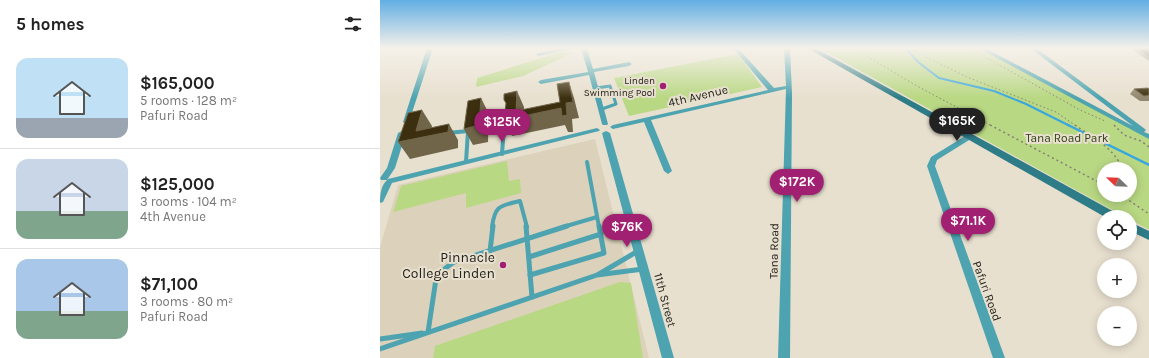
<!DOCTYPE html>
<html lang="en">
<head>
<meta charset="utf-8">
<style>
	body { margin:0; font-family:Karla,sans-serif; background:#f6f6f6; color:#222; height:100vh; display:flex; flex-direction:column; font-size:15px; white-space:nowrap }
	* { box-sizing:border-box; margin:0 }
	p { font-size:13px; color:#767676 }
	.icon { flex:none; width:22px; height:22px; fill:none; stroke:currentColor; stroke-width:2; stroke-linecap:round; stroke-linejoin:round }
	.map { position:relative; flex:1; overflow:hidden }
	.sheet { display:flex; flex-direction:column; background:#fff; width:380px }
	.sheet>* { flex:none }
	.needle { width:26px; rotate:293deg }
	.buttons { position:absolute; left:717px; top:162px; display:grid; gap:8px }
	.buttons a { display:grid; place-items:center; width:40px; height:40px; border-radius:50%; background:#fff; box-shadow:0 2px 10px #0003; font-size:20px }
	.price { position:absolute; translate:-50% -34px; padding:0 9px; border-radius:14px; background:#a12071; color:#fff; font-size:13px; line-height:26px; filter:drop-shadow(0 1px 2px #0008) }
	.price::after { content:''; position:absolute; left:50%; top:24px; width:12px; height:9px; margin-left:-6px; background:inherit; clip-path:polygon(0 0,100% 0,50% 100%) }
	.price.on { background:#222; color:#fff }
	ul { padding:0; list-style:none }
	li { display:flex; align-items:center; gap:12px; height:100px; padding:0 16px }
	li+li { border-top:1px solid #e0e0e0 }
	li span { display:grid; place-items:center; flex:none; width:112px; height:80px; border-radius:12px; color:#555 }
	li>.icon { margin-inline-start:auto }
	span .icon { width:48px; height:48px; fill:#fffc; stroke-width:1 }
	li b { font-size:17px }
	h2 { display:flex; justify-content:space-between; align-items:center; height:48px; padding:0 16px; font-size:17px }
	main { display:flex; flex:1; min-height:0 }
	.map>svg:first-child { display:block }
</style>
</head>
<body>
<main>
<section class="sheet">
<h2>5 homes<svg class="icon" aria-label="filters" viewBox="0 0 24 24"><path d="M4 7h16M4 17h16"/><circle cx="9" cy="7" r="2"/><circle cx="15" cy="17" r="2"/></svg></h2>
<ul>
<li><span style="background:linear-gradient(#bfe0f5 75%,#9aa5b1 0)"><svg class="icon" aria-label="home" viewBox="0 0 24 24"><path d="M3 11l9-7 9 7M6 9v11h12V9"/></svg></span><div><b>$165,000</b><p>5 rooms · 128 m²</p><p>Pafuri Road</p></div></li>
<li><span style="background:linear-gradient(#c9d6e8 65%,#7fa58c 0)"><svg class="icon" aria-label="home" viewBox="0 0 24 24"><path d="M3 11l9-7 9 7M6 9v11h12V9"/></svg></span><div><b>$125,000</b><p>3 rooms · 104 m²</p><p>4th Avenue</p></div></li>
<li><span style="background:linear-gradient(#a9c7e8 65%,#7fa58c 0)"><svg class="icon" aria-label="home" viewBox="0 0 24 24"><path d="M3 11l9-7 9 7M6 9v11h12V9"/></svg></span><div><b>$71,100</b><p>3 rooms · 80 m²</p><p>Pafuri Road</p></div></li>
</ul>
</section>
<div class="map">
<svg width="769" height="358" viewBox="0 0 769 358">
	<rect width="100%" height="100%" fill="#e8e0cf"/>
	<polygon fill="#dcd2bb" points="215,139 269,358 0,358 0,247 18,185"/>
	<g fill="#b9d883" fill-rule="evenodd">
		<path d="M439 48H602L769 135V230L750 219V217H745ZM724 169H750V195H724Z"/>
		<polygon points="183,51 195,52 143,76 96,87 97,78"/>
		<polygon points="358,54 382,87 249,116 234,78"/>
		<polygon points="127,161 129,181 140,179 141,193 86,208 86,193 13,212 21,186"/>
		<polygon points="240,282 251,283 263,358 53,358 55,346"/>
	</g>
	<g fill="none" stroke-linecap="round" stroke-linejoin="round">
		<polyline stroke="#39a6de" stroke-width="2" points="526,48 538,62 559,78 614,91 646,104 690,126"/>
		<polyline stroke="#39a6de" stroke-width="2.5" points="688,125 769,165"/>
		<g stroke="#857f74" stroke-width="1" stroke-dasharray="1.5 2.5" stroke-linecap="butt">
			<polyline points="473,48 537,86 612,126"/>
			<polyline points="528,48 587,77 676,112 696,126"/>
			<polyline points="589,48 700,110 725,121"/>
		</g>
		<g stroke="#857f74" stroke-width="1.5" stroke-dasharray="2 3" stroke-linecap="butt">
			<polyline points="610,125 724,185"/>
			<path d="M695 125C712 137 735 148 742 169"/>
			<polyline points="734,125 744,135 761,141 769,147"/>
			<polyline points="741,195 769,214"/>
		</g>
		<g stroke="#4da3af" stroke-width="3">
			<polyline points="216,88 230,86 236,104 222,109"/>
			<polyline points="115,126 114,122 129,119"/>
		</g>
		<g stroke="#4da3af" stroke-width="4">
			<polyline points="114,125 115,128 124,126 122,154"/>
			<polyline points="68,133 88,131 86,162"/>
			<polyline points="207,162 219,227"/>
			<path d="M112 227C115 205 120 206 140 201L147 227"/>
			<polyline points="183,227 217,217"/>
		</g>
		<g stroke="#4da3af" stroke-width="5">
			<polyline points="146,226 152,297"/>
			<polyline points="110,251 113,226"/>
			<polyline points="149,257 221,234"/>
			<polyline points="219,274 258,251"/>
			<polyline points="150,275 224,253 219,226"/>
			<polyline points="48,332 56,279 63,270 74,262 187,226"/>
			<polyline points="0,339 42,333"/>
			<polyline points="0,349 217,275 263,269"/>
		</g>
		<g fill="#4da3af" fill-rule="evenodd">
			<polygon points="47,48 53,48 29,122 26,124 24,123 23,122"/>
			<polygon points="181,48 194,48 159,56 156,54"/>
			<polygon points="201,48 207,48 213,69 249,62 252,64 249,66 214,72 228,124 227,125 223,125 222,124 209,75 161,84 158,82 161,80 208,72"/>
			<polygon points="353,48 358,48 394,88 406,86 404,48 410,48 412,93 410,358 398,358 406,89 271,120 292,171 288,174 284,171 264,122 233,129 230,127 233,125 388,90"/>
			<polygon points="598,48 605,48 753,126 650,48 656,48 765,129 766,130 764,132 769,134 769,139"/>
			<path d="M217 128 220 130 219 131 12 183 3 202 0 203C0 194 1 185 8 179Z"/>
			<polygon points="22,131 26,133 15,168 7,180 1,180 0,178 7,168 18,133"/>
			<polygon points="226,131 230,133 294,358 282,358 222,133"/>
			<polygon points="587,135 593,135 594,137 557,160 555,166 625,358 613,358 547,166 551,157"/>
		</g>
		<g fill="#2e7c87" fill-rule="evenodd">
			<polygon points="427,48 435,48 738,214 739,217 725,217"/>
			<polygon points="750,222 769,231 769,240 750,231"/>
		</g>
	</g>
	<g fill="#92886f">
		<polygon points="754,48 767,48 769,50 769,61 753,50"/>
		<polygon points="754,89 769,89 769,101 760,101 750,94"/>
	</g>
	<g fill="#706449">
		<polygon points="189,82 194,98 199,118 192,119 193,132 188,132 185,125 132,136 124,120 136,111 137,91 144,107 144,116 186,103"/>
		<polygon points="101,98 109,114 108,142 93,145 84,129"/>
		<polygon points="42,110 52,126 50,135 69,124 78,140 78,148 30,159 18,142 36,131"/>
	</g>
	<g fill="#3c2f0f" stroke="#706449">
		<polygon points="756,48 767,48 769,50 769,57"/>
		<polygon points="189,82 193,102 186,103 187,115 182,116 181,108 124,120 126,103 124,100 124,94 137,91 136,111 180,102 177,84"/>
		<polygon points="768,88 769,89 769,95 764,96 754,89"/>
		<polygon points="101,98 99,125 84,129 88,101"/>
		<polygon points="42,110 36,131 69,124 68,132 18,142 28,113"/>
	</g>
	<linearGradient id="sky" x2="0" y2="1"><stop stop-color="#62aee4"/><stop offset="0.49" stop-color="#f5f1e9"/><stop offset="1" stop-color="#f5f1e9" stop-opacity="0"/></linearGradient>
	<rect width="769" height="98" fill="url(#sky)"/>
	<g fill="#a12071" stroke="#e8e0cf" stroke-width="1.5">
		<circle cx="283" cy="86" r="4"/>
		<circle cx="123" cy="265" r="4"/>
	</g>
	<g text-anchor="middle" stroke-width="4" stroke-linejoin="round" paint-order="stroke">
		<g font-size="10" fill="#25221c" stroke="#e8e0cf" text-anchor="end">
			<text x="275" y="84">Linden<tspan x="275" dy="12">Swimming Pool</tspan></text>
		</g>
		<g font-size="12" fill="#25221c" stroke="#e8e0cf">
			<text transform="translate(318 96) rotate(-13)" y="4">4th Avenue</text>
			<text transform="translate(394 251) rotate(-89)" y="4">Tana Road</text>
			<text transform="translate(607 291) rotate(70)" y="4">Pafuri Road</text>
			<text transform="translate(285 300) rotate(75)" y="4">11th Street</text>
		</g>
		<g font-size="12" fill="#2f3d16" stroke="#e8e0cf">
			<text x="687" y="142">Tana Road Park</text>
		</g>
		<g font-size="14" fill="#25221c" stroke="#e8e0cf" text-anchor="end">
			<text x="115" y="262">Pinnacle<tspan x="115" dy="16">College Linden</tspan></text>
		</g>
	</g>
</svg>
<div class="buttons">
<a><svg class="needle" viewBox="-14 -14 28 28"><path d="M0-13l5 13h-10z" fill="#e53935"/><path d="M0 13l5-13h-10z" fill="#767676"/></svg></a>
<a><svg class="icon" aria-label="locate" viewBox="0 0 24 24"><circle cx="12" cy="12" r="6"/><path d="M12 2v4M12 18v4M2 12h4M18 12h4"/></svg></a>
<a>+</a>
<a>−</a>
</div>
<b class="price on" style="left:577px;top:142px">$165K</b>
<b class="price" style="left:122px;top:143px">$125K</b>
<b class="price" style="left:417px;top:203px">$172K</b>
<b class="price" style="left:588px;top:242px">$71.1K</b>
<b class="price" style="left:247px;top:248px">$76K</b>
</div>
</main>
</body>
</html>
